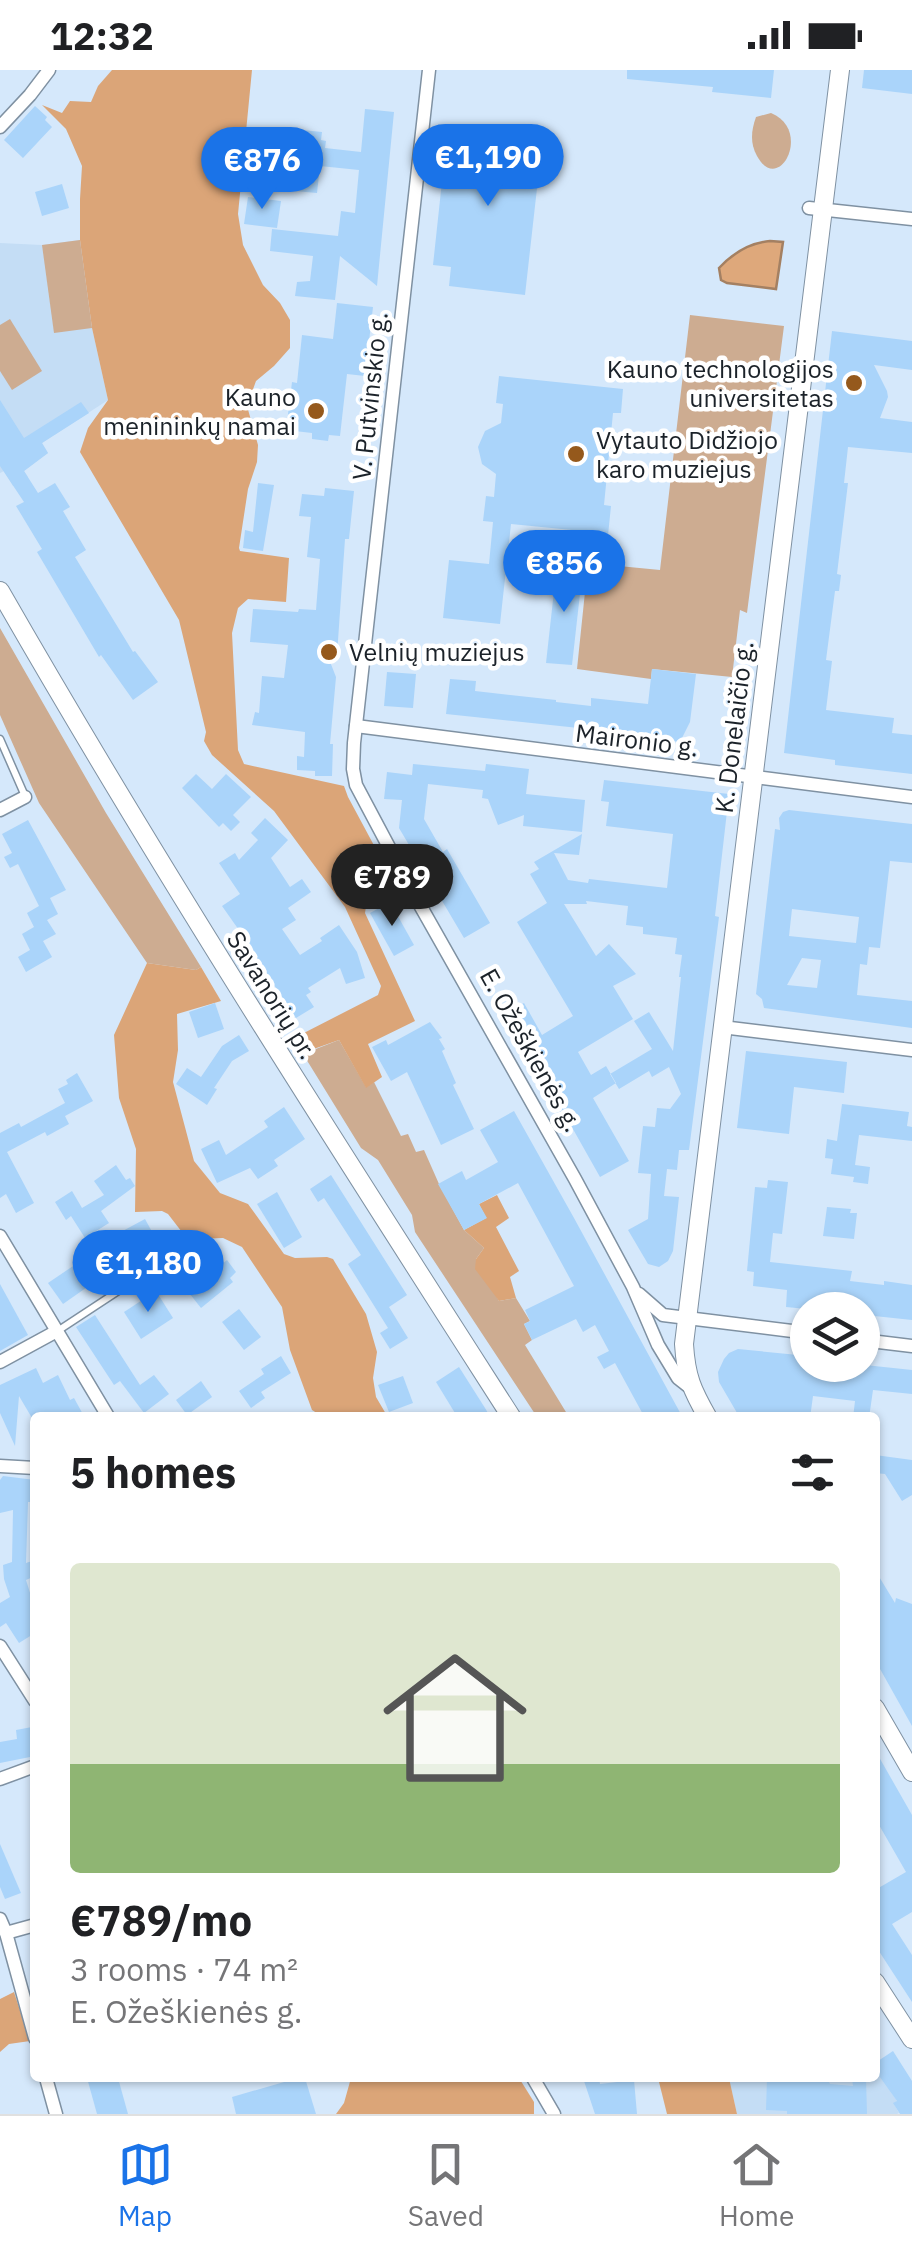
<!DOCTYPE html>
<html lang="en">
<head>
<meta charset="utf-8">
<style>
	body { margin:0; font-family:"IBM Plex Sans",sans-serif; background:#f2f2f2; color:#202124; height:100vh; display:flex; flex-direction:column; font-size:38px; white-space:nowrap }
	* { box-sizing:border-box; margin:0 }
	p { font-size:32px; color:#757577 }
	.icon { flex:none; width:55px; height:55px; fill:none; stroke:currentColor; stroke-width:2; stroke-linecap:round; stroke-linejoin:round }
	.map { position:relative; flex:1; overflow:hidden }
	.sheet { position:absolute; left:30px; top:1342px; width:850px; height:670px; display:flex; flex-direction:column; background:#fff; border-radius:10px; box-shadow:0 2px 8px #0004 }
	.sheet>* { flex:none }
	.buttons { position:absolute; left:790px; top:1222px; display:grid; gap:20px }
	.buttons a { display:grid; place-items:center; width:90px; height:90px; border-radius:50%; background:#fff; box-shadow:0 2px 8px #0004; font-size:50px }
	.price { position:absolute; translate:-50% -85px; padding:0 22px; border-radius:35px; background:#1a73e8; color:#fff; font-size:32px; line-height:65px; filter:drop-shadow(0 2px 5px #0008) }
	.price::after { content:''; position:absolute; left:50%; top:60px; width:30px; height:22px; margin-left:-15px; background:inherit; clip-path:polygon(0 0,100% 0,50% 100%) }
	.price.on { background:#222; color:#fff }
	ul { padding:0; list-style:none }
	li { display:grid; align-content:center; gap:20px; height:530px; padding:0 40px }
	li+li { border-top:2px solid #e0e0e0 }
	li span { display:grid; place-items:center; height:310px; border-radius:10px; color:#555 }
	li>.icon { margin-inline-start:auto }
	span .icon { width:180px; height:180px; fill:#fffc; stroke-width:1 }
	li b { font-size:42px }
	h2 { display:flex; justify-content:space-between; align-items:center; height:120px; padding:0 40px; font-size:42px }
	.status { display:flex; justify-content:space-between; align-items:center; height:70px; padding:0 50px; background:#fff; direction:ltr }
	.status svg { height:28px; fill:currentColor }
	.tab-bar { display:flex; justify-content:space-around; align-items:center; height:140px; border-top:2px solid #e0e0e0; background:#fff; font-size:28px; color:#757577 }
	.tab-bar a { display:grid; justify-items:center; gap:5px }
	.tab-bar .on { color:#1a73e8 }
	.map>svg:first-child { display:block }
</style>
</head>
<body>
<div class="status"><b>12:32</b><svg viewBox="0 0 49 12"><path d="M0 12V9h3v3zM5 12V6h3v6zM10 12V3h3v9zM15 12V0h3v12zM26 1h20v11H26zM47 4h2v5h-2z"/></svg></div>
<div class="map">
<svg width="912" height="2044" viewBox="0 0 912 2044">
	<rect width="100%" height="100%" fill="#d5e8fb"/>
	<g fill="#c4ddf5">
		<polygon points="80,170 92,258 108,330 42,373 48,383 24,401 28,407 13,416 4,401 0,403 0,173 42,175"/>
		<polygon points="875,1996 897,2031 894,2034 899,2043 897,2044 737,2044 729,2008 875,2008"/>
	</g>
	<g fill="#cdac91">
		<path d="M771 43C813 60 779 126 757 86 750 73 751 61 756 47Z"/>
		<polygon points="80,170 92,258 54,263 42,175"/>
		<polygon points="690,245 784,256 747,543 740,540 732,607 652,599 651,609 577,599 588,493 660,500"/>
		<polygon points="10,249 42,301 12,320 0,301 0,255"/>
		<polygon points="0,558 106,743 201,897 196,900 147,893 39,733 0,645"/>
		<polygon points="339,970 366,1017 374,1012 401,1066 408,1064 416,1082 424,1080 439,1114 464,1160 484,1178 476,1189 499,1231 516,1228 530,1251 524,1254 532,1270 525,1275 569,1347 537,1347 415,1162 412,1145 378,1090 361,1078 303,984"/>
	</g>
	<g fill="#dba578">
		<polygon points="112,0 252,0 238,144 243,175 263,215 280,233 290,250 290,278 274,296 256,311 247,336 258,375 257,392 248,419 239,478 240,481 289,488 286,532 248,529 238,538 232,563 238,680 244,694 344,716 348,727 392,809 368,824 365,843 415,951 368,974 382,1007 366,1018 339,970 308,981 298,966 378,925 381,916 376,905 345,837 274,741 212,685 204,671 206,662 179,550 80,382 88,358 108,330 92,258 80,170 80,129 82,96 66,59 42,35 62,43 70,31 91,32 98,16"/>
		<polygon points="147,893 196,900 201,897 221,931 177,944 178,980 173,1012 194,1091 220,1123 248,1134 284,1184 295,1188 327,1187 333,1189 366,1244 377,1282 373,1308 376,1327 386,1344 394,1347 323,1347 312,1340 290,1280 282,1237 242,1177 223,1168 197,1169 185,1166 168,1144 162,1141 135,1142 136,1079 119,1028 114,965"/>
		<polygon points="497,1125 509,1148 496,1157 519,1201 510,1207 516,1228 499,1231 475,1199 476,1189 484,1178 464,1160 486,1148 479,1134"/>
		<polygon points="14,1922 30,1971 9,1974 0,1982 0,1929"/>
		<polygon points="351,2008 519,2008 534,2032 534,2044 336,2044 344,2033"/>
		<polygon points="658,2008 729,2008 737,2044 667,2044"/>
	</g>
	<path fill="#dea87b" stroke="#a48062" stroke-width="2.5" d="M770 171 783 172 776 219 727 213 721 210 719 198C733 183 749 173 770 171Z"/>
	<g fill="#aad4fa" fill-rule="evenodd">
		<polygon points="627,0 774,0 771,28 712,22 713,17 627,9"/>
		<polygon points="864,0 912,0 912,24 862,18"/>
		<polygon points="35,36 47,47 45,50 52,57 23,88 4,70"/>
		<polygon points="365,39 394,42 377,216 340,186 335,230 295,226 297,212 310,211 313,186 270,181 272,159 338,166 341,141 355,143 359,100 320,96 317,123 284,120 286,107 295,108 298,78 280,76 282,58 322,62 321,70 326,71 325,78 361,82"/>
		<polygon points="467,57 543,65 525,225 449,216 451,197 433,195 447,65 466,67"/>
		<polygon points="62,114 69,138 42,146 35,122"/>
		<polygon points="248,127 281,131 277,158 244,154"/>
		<polygon points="337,233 373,237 365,306 347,304 340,366 329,365 328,371 312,369 312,363 286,360 292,312 297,313 302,265 333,269"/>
		<polygon points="832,261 912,271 912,300 874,295 887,321 888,327 880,348 912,352 912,383 848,377 844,413 848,413 837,504 841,505 839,521 835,521 826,590 832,591 826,640 894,648 892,663 912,665 912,704 835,695 835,690 784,683"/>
		<polygon points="499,306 623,319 621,343 613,343 604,435 611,436 605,495 588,493 590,467 582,466 582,461 511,454 500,554 443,548 449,490 489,494 493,452 483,451 486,426 494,427 496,404 482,394 478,377 485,361 501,353 503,334 496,333"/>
		<polygon points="0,330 24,368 81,332 89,343 42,373 48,383 24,401 38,423 55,413 70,437 63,441 86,480 75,487 133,582 135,581 158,612 133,630 101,585 99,587 76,548 37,482 42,479 16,436 24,432 0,396"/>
		<polygon points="258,413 274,415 263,481 243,478 245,460 253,462"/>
		<polygon points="325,418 354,421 349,469 345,469 337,585 327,584 336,607 330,674 333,674 332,706 315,706 315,701 297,700 297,686 304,687 305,662 252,655 255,642 259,643 262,606 284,608 288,575 250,572 253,539 298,542 299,539 316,540 320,489 307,487 311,447 299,446 302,424 324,426"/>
		<polygon points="557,494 583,497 572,595 546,593"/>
		<polygon points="652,599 696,604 690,652 680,672 588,662 588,659 446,644 450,609 476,611 475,621 556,630 556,632 591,636 591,628 648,634"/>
		<polygon points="387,602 416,604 413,638 384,636"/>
		<polygon points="413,694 485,701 486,694 529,699 526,724 585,730 582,762 523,756 524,745 498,755 488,729 482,728 483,720 428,714 424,749 443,782 447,779 490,853 464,868 399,758 402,730 384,729 387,702 412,705"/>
		<polygon points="196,704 212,719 226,704 251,727 233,745 240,752 231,761 223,753 219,757 182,718"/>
		<polygon points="604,710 729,724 715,846 719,847 689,1080 679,1080 677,1100 667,1099 664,1126 679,1127 673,1181 668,1191 659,1197 648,1194 628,1160 648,1149 651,1104 638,1103 643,1056 655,1057 657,1038 670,1039 681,1024 669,997 652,1007 649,1001 619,1019 610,1004 652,979 634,951 649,942 673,981 681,907 679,907 682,885 675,884 677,868 643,864 643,857 626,855 628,836 586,831 587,834 564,834 596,886 609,874 636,904 613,916 633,949 578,982 591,1005 606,996 616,1013 593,1028 629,1091 600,1107 507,942 524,933 542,965 573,946 517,852 547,833 530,804 539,799 534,792 582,764 579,785 554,783 568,810 588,813 589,809 667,818 673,764 606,756 609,732 601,731"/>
		<path d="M789 740 912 754V793L890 791 880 878 869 877 867 895 860 894 857 925 912 931V958L764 938 762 929 756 924 775 759 780 760 779 748 783 742ZM792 839 859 847 856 873 789 866ZM802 888 821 890 817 918 787 915Z"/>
		<polygon points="265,748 288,770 271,788 290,817 302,809 311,822 288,838 296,850 282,859 300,885 322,871 320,868 339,855 357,882 365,908 346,914 340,898 308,918 311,922 306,925 314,937 296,948 256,888 258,887 222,836 240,824 219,793 235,783 239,790 258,770 251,763"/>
		<polygon points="28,750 66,820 50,828 58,844 47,850 56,864 43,871 52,887 26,902 18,887 30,880 22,864 34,857 27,843 39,836 18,794 10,798 4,787 12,783 2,764"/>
		<polygon points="390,832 414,875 394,886 370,843"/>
		<polygon points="215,933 224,959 198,968 189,942"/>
		<polygon points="430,952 442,968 439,969 445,979 442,981 456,1013 453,1015 474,1059 441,1075 407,1002 391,1011 372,977 386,970 388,975"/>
		<polygon points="239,965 249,981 232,991 214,1018 217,1019 207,1035 176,1014 187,998 201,1007 222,976"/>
		<polygon points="746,981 847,992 844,1023 794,1017 789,1064 737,1058"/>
		<polygon points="77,1003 93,1031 65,1046 69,1054 47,1066 45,1062 7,1082 34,1133 16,1143 6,1124 0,1128 0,1063 19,1053 21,1057 65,1033 58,1019 68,1014 66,1010"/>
		<polygon points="842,1034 909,1042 907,1056 912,1057 912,1071 859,1065 855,1095 870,1097 868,1114 853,1112 854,1107 831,1104 833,1089 825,1088 827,1069 837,1071"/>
		<polygon points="284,1037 305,1069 274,1090 278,1096 258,1109 250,1098 217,1113 201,1079 219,1070 226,1085 268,1057 264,1051"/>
		<polygon points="514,1041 574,1148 683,1348 645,1348 615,1293 604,1299 597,1287 609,1281 595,1255 583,1262 576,1249 532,1270 524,1254 530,1251 525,1240 574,1216 518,1113 479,1134 487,1148 464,1160 438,1114 462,1101 466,1110 498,1092 480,1060"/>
		<polygon points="116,1095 126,1110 130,1108 135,1116 101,1141 109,1153 85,1168 71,1146 66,1150 55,1132 72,1121 82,1138 104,1125 94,1111"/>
		<polygon points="331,1105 407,1225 389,1237 408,1268 390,1279 380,1263 388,1258 348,1194 361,1185 324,1128 318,1132 310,1119"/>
		<polygon points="768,1110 788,1112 782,1164 773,1163 770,1192 852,1201 850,1211 884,1215 884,1211 912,1215 912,1250 865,1245 866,1240 817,1240 786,1237 787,1220 753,1216 754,1202 747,1201 755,1117 767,1118"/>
		<polygon points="277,1122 302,1167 284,1178 257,1134"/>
		<polygon points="827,1137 851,1139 850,1143 857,1143 854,1169 823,1166"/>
		<polygon points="145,1149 156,1169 129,1185 117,1164"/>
		<polygon points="165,1188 177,1207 152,1223 140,1204"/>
		<polygon points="214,1188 220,1196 227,1190 236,1202 230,1208 233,1212 201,1238 182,1214"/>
		<polygon points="79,1192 93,1213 63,1234 48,1213"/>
		<polygon points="0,1214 28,1265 0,1281"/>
		<polygon points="156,1221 173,1248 141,1269 124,1242"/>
		<polygon points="239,1239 261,1267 244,1280 222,1252"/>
		<polygon points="95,1245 140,1315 154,1305 169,1324 144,1343 120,1311 114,1315 76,1257"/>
		<polygon points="738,1279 808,1286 808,1295 865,1295 912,1300 912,1324 873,1320 869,1348 853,1348 855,1331 813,1326 810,1348 740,1348 719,1312 718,1302 724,1289 729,1283"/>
		<polygon points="281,1286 291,1303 261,1322 265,1328 251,1338 239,1321 264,1304 261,1299"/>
		<polygon points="459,1297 485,1338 491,1348 458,1348 436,1312"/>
		<polygon points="36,1298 43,1313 58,1305 70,1330 74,1328 85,1348 32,1348 19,1326 15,1376 0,1343 0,1315"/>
		<polygon points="403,1306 413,1333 389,1342 378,1315"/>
		<polygon points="201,1311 212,1327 187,1345 176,1330"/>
		<polygon points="875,1385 912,1390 912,1425 902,1431 885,1404 875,1403"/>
		<polygon points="3,1406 35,1410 35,1432 28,1432 26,1493 35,1490 35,1506 26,1510 35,1539 35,1563 19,1573 6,1553 0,1557 0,1533 10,1527 4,1509 3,1495 12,1492 13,1440 0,1443 0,1410"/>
		<polygon points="875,1500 895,1533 896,1528 912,1534 912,1656 875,1590"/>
		<polygon points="32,1657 35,1686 0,1693 0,1672 17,1669 16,1660"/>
		<polygon points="875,1680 912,1745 912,1842 892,1854 912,1885 912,1932 875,1875 875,1820 906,1802 875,1748"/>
		<polygon points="0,1774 21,1823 5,1829 0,1817"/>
		<polygon points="893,1981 912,2011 912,2044 900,2044 893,2033 897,2031 875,2000 875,1993"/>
		<polygon points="87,2008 118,2008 128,2044 97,2044"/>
		<polygon points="298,2008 305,2008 316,2044 236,2044 232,2027"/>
		<polygon points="583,2008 599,2008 600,2014 634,2010 637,2044 595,2044"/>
		<polygon points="767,2008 827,2008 830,2014 853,2016 852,2008 866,2008 867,2044 787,2044 787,2041 766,2040"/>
	</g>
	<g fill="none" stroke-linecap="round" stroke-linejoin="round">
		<g stroke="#7f91a2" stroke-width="9">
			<g id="lane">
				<polyline points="0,669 25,726"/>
				<polyline points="59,1260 129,1214"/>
			</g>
		</g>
		<g stroke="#7f91a2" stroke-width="15">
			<g id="street">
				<polyline points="429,0 354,673 353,699 356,715 416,828 575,1109 633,1217 658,1275 678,1308 692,1319"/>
				<polyline points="0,57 30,25 49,0"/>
				<polyline points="809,138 912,149"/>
				<polyline points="356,656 912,727"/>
				<polyline points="0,740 25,727"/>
				<polyline points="722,957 912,980"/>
				<polyline points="0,1166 109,1348"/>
				<polyline points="639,1224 663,1245 808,1263"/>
				<polyline points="862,1270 912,1276"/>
				<polyline points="0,1292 57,1261"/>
				<polyline points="0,1396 35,1398"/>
				<polyline points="0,1576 35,1631"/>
				<polyline points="0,1709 35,1696"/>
				<polyline points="0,1849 6,1863 35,1968"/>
				<polyline points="6,1863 35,1855"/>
				<polyline points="46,2008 56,2044"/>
				<polyline points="533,2008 554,2044"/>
			</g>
		</g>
		<g stroke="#7f91a2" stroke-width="20">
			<g id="secondary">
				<path d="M0 521C161 802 337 1075 512 1348"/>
				<path d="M708 1348C692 1320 686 1307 684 1274L840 0"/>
				<polyline points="875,1638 912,1702"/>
				<polyline points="875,1912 912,1969"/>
			</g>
		</g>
		<use href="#lane" stroke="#fff" stroke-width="6"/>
		<use href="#street" stroke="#fff" stroke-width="12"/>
		<use href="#secondary" stroke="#fff" stroke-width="18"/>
	</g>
	<g fill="#95591c" stroke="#fff" stroke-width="4">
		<circle cx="854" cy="313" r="10"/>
		<circle cx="316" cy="341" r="10"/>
		<circle cx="576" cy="384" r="10"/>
		<circle cx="329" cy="582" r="10"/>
	</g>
	<g text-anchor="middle" stroke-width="9" stroke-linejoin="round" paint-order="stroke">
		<g font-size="25" fill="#1b2229" stroke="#fff" text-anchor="end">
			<text x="834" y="308">Kauno technologijos<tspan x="834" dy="29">universitetas</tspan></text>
			<text x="296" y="336">Kauno<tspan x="296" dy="29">menininkų namai</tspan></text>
			<text x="596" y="379" text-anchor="start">Vytauto Didžiojo<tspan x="596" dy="29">karo muziejus</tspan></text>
			<text x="349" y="591" text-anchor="start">Velnių muziejus</text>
		</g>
		<g font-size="25" fill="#1b2229" stroke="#fff">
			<text transform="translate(370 326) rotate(-84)" y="9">V. Putvinskio g.</text>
			<text transform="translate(734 657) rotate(-83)" y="9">K. Donelaičio g.</text>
			<text transform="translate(637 670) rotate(7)" y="9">Maironio g.</text>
			<text transform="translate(272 925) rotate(58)" y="9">Savanorių pr.</text>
			<text transform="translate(531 980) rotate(61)" y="9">E. Ožeškienės g.</text>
		</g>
	</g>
</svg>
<div class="buttons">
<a><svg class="icon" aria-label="layers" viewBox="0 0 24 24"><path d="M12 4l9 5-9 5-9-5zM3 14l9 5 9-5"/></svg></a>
</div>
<b class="price" style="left:488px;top:139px">€1,190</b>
<b class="price" style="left:262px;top:142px">€876</b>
<b class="price" style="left:564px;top:545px">€856</b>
<b class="price on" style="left:392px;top:859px">€789</b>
<b class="price" style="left:148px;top:1245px">€1,180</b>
<section class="sheet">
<h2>5 homes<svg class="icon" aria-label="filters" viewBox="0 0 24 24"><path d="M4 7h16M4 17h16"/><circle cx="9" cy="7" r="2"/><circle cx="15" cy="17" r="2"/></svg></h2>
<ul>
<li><span style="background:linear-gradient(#dfe7d0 65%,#8fb573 0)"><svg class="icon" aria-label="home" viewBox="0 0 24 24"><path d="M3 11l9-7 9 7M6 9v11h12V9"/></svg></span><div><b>€789/mo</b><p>3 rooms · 74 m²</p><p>E. Ožeškienės g.</p></div></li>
</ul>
</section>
</div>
<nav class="tab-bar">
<a class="on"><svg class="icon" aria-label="map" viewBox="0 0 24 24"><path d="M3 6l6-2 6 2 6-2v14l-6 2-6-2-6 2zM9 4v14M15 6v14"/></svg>Map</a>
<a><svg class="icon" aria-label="saved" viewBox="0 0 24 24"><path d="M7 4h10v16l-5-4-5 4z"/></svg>Saved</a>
<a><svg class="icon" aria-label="home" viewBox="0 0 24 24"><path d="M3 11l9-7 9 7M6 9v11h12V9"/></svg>Home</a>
</nav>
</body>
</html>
